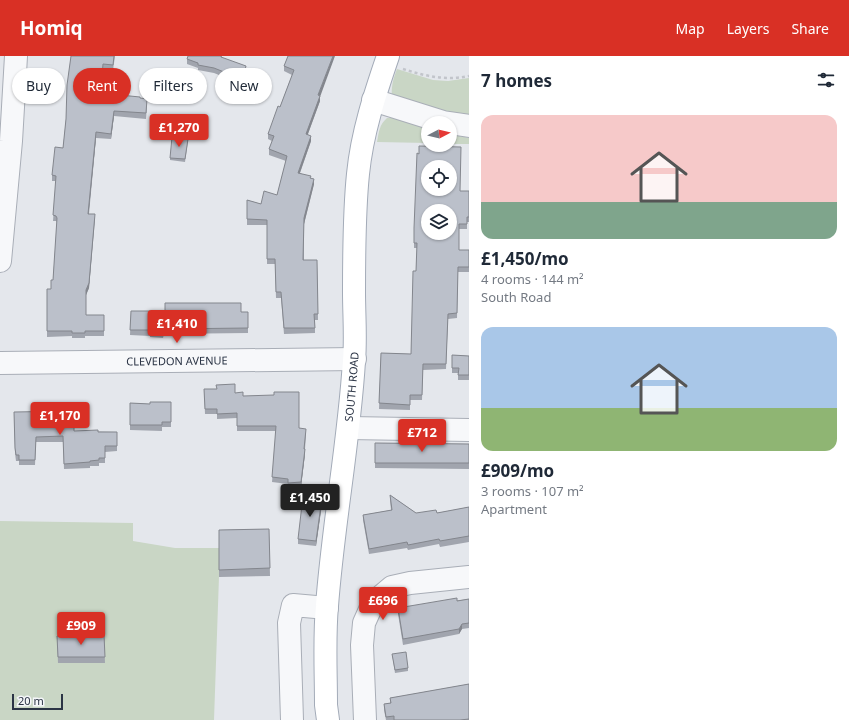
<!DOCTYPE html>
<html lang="en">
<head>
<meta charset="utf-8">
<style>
	body { margin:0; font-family:"Noto Sans",sans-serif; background:#f2f2f3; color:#1f2937; height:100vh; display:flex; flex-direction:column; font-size:15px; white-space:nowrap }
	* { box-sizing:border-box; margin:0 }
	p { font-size:13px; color:#747a83 }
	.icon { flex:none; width:22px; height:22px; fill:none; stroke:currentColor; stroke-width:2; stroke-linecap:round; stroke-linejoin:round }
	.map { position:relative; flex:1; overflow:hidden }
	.side { display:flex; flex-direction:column; background:#fff; width:380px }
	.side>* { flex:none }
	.banner { position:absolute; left:12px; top:12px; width:380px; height:36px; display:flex; gap:8px }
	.needle { width:26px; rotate:83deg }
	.buttons { position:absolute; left:421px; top:60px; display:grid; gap:8px }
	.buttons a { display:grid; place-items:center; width:36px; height:36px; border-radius:50%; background:#fff; box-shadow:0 1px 3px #0004; font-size:20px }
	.scale { position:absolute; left:12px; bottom:10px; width:51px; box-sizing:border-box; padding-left:4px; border:2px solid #2b3445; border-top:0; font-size:11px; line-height:14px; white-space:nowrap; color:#2b3445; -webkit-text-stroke:3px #f4f6f9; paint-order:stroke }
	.price { position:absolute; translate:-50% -34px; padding:0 9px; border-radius:4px; background:#d93025; color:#fff; font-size:13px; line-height:26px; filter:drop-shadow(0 1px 2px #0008) }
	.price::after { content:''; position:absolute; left:50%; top:24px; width:12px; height:9px; margin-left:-6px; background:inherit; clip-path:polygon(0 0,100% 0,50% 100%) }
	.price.selected { background:#222; color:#fff }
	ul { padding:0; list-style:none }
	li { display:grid; align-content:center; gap:8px; height:212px; padding:0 12px }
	li span { display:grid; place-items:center; height:124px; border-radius:12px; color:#555 }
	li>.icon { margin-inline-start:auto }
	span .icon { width:72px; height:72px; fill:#fffc; stroke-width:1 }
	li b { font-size:17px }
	h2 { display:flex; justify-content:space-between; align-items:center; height:48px; padding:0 12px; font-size:17px }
	.chip { padding:0 14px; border-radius:18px; background:#fff; box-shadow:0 1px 3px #0004; font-size:14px; line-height:36px }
	.chip.selected { background:#d93025; color:#fff }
	header { display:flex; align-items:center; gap:24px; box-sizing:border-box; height:56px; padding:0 20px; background:#d93025; color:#fff }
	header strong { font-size:19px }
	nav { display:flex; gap:22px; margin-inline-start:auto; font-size:14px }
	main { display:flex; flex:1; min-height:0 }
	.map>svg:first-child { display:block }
</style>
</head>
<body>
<header>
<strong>Homiq</strong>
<nav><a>Map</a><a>Layers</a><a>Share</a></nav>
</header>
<main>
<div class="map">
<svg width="469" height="664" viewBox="0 0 469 664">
	<rect width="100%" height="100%" fill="#e4e7ec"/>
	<g fill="#c9d6c5">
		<path d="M397 13 433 24 448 25 469 22V61L392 42C391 31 393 23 397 13Z"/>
		<path d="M387 62H394L428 72V87L377 86C379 76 379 69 387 62Z"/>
		<polygon points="450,78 469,82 469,88 450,88"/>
		<polygon points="0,465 133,467 133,485 175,492 220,492 214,664 0,664"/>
	</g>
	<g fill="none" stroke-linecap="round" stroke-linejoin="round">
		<g stroke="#a9aeb7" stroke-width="24">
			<g id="minor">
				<polyline points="373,44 443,66 469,70"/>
				<polyline points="0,205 11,85 16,0"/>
				<path id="s1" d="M0 307 355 303"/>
				<polyline points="349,372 469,374"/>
				<polyline points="292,664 289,567 293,549 327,552"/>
				<polyline points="365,664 362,589 364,567 373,547 392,531 410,527 469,521"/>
			</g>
		</g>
		<g stroke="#a3abb8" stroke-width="24">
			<g id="major">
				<path id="s2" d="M328 664 326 649C326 616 324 582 327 550 333 468 349 387 354 305 356 282 354 259 354 236 354 197 354 157 358 118 362 77 375 38 388 0"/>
			</g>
		</g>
		<path stroke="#c2c5cb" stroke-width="2.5" stroke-dasharray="3 3" stroke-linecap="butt" d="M403 13C425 20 446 25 469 20"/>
		<use href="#minor" stroke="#f7f8fa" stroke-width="22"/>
		<use href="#major" stroke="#fff" stroke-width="22"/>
	</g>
	<g fill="#a1a5ae">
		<polygon points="71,0 115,0 113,14 103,13 101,33 111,38 140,42 147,49 146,63 114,60 111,83 96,82 89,158 95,163 89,232 86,239 86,259 104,259 104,280 85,280 85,282 72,282 72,280 47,281 47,233 51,233 53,224 57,166 56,165 53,165 56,125 52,125 52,119 63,92 66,63"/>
		<polygon points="222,0 222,2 246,15 244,23 230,20 229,23 214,17 198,14 198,12 187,8 187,3"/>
		<polygon points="288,0 320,41 320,45 308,78 311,85 300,117 311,122 314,128 304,168 304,204 317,204 318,264 315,264 315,277 284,278 281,242 276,242 275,208 267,208 267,169 247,169 247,144 261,148 277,139 286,105 269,99 269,93 272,85 268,83 268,78 280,51 292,19 284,15 284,10"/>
		<polygon points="188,85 185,106 170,104 170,102"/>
		<polygon points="460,135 469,135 469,166 467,166 467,173 459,173 459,194 469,194 469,216 458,216 457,262 448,263 446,313 423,314 422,344 410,344 410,354 379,353 381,297 411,298 416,215 417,192 414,192 414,172"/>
		<polygon points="131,255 248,256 248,277 164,278 163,282 150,281 150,280 130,279"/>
		<polygon points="452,299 469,300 469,324 458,324 458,317 452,317"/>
		<polygon points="204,333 235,337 243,340 299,372 306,378 305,393 305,398 301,431 288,432 288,428 272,426 276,375 237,375 237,362 217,363 217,358 205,358"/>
		<polygon points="171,346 171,371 162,371 162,375 130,374 130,347 150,348"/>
		<polygon points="14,356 74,375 117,376 117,395 105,396 105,407 99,407 99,410 90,410 90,412 64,413 63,386 36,386 35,409 19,409 19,405 16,405 15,397"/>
		<polygon points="375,387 469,388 469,413 375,412"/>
		<polygon points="390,439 416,457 437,457 469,451 469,486 440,491 439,488 408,494 407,492 369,498 363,464 363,459 391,454 390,444"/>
		<polygon points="322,448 316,490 298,488 298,483"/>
		<polygon points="269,473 270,520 219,521 219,474"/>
		<polygon points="469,543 469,572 462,573 459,578 403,589 398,558 398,552"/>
		<polygon points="104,579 105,607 58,607 57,580"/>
		<polygon points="392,598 408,612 408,615 395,617"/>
		<polygon points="469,628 469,664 386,664 384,654 384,648 390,647 390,642"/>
	</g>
	<g fill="#83868d">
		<polygon points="333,0 335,0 320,41 320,45 306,83 306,78 318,39"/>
		<polygon points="103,8 103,13 101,38 101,33"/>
		<polygon points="246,10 246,15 244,23 244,18"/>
		<polygon points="114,55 114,60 111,83 111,78"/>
		<polygon points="96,76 96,82 88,163 88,158"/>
		<polygon points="311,80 311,85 298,122 298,117"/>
		<polygon points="314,123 314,128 304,168 304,162"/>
		<polygon points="95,158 89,232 86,239 86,234"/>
		<polygon points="305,393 305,398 301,431 301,426"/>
		<polygon points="322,442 322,448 316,490 316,485"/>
		<polygon points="462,568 462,573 459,578 459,573"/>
	</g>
	<g fill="#bbc0ca" stroke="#83868d" fill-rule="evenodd">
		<polygon points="71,0 114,0 113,9 103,8 101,33 111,34 110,38 140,41 140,42 147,43 146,57 114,55 111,78 96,76 88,158 95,158 89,227 86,234 86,259 104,259 104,275 85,275 85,277 72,277 72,275 47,275 47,233 51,233 51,224 53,224 57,162 56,160 53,159 56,120 52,119 55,91 63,92 66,63 67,29"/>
		<polygon points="188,0 221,0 221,1 246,10 244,18 230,15 229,18 214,12 198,9 198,7 187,3"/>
		<polygon points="288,0 333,0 318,39 320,40 306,78 311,80 298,117 311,120 310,122 314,123 304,162 303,204 317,204 318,258 314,258 315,272 284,272 281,236 276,236 275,203 267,203 267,164 247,163 247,144 261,148 264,135 277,139 287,100 269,93 274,80 268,78 278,50 280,51 294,14 284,10"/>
		<polygon points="172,81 188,83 185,103 170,102"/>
		<path d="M419 90 461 91 460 135H469V161H467V168H459V194H469V211H458L457 257 448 258 446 308H423L422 339H410V349L379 347 381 297 411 298 413 215H416L417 187H414V172L417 97 419 98ZM428 111H450V133H428ZM428 155H450V177H428Z"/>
		<polygon points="165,247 241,247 241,256 248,256 248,272 164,273 163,276 150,276 150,274 130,274 131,255 165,255"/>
		<polygon points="452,299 469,300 469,319 458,319 459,312 452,312"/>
		<polygon points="235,328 235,337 243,336 243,340 274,339 274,336 299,336 299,372 306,373 304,393 305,393 301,426 288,427 288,423 272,421 276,370 237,370 237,357 217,358 217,353 205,353 204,333 217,333 216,329"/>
		<polygon points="150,346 171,346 171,366 162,366 162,369 130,369 130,347 150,348"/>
		<polygon points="74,355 74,375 98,374 98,376 117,376 117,390 105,390 105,402 99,402 99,404 90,405 90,406 64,408 63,380 36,381 35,404 19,404 19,399 16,399 15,392 14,356"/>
		<polygon points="375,387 469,388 469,407 375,407"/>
		<polygon points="390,439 416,457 436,454 437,457 469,451 469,480 440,485 439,483 408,489 407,486 369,493 363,459 392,454"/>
		<polygon points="303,440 322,442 316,485 298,483"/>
		<polygon points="269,473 270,512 219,514 219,474"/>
		<polygon points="457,542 457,545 469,543 469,567 462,568 459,573 403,583 398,552"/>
		<polygon points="104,579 105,601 58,601 57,580"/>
		<polygon points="406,596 408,612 395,614 392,598"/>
		<polygon points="469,628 469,663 460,664 394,664 394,660 386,661 384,648 391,647 390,642"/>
	</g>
	<g text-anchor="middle" stroke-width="3.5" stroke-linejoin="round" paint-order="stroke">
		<g font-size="11" fill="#2b3445" stroke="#f4f6f9">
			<text dy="4" stroke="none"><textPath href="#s1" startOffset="177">CLEVEDON AVENUE</textPath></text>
			<text dy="4" stroke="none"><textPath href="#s2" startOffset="335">SOUTH ROAD</textPath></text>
		</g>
	</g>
</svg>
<div class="buttons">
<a><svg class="needle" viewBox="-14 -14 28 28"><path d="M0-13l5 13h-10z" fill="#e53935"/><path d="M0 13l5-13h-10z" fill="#747a83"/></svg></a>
<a><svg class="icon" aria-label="locate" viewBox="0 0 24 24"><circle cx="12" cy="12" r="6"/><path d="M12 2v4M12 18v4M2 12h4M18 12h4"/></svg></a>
<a><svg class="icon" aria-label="layers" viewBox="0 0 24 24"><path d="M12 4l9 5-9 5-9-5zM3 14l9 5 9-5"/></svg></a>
</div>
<div class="scale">20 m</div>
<b class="price" style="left:179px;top:92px">£1,270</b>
<b class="price" style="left:177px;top:288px">£1,410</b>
<b class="price" style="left:60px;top:380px">£1,170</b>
<b class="price" style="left:422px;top:397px">£712</b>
<b class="price selected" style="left:310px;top:462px">£1,450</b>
<b class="price" style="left:383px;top:565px">£696</b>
<b class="price" style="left:81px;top:590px">£909</b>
<div class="banner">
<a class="chip">Buy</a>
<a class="chip selected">Rent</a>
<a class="chip">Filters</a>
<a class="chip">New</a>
</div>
</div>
<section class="side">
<h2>7 homes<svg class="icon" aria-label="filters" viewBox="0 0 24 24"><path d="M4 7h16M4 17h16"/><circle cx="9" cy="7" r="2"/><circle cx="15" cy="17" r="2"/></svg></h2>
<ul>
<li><span style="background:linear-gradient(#f6c9c9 70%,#7fa58c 0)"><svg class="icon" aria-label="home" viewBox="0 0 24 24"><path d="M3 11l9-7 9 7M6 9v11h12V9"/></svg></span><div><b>£1,450/mo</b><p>4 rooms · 144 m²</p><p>South Road</p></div></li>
<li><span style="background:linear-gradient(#a9c7e8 65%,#8fb573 0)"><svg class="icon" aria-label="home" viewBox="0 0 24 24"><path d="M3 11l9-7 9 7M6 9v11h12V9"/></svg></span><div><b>£909/mo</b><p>3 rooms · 107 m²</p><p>Apartment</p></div></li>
</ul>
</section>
</main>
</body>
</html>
